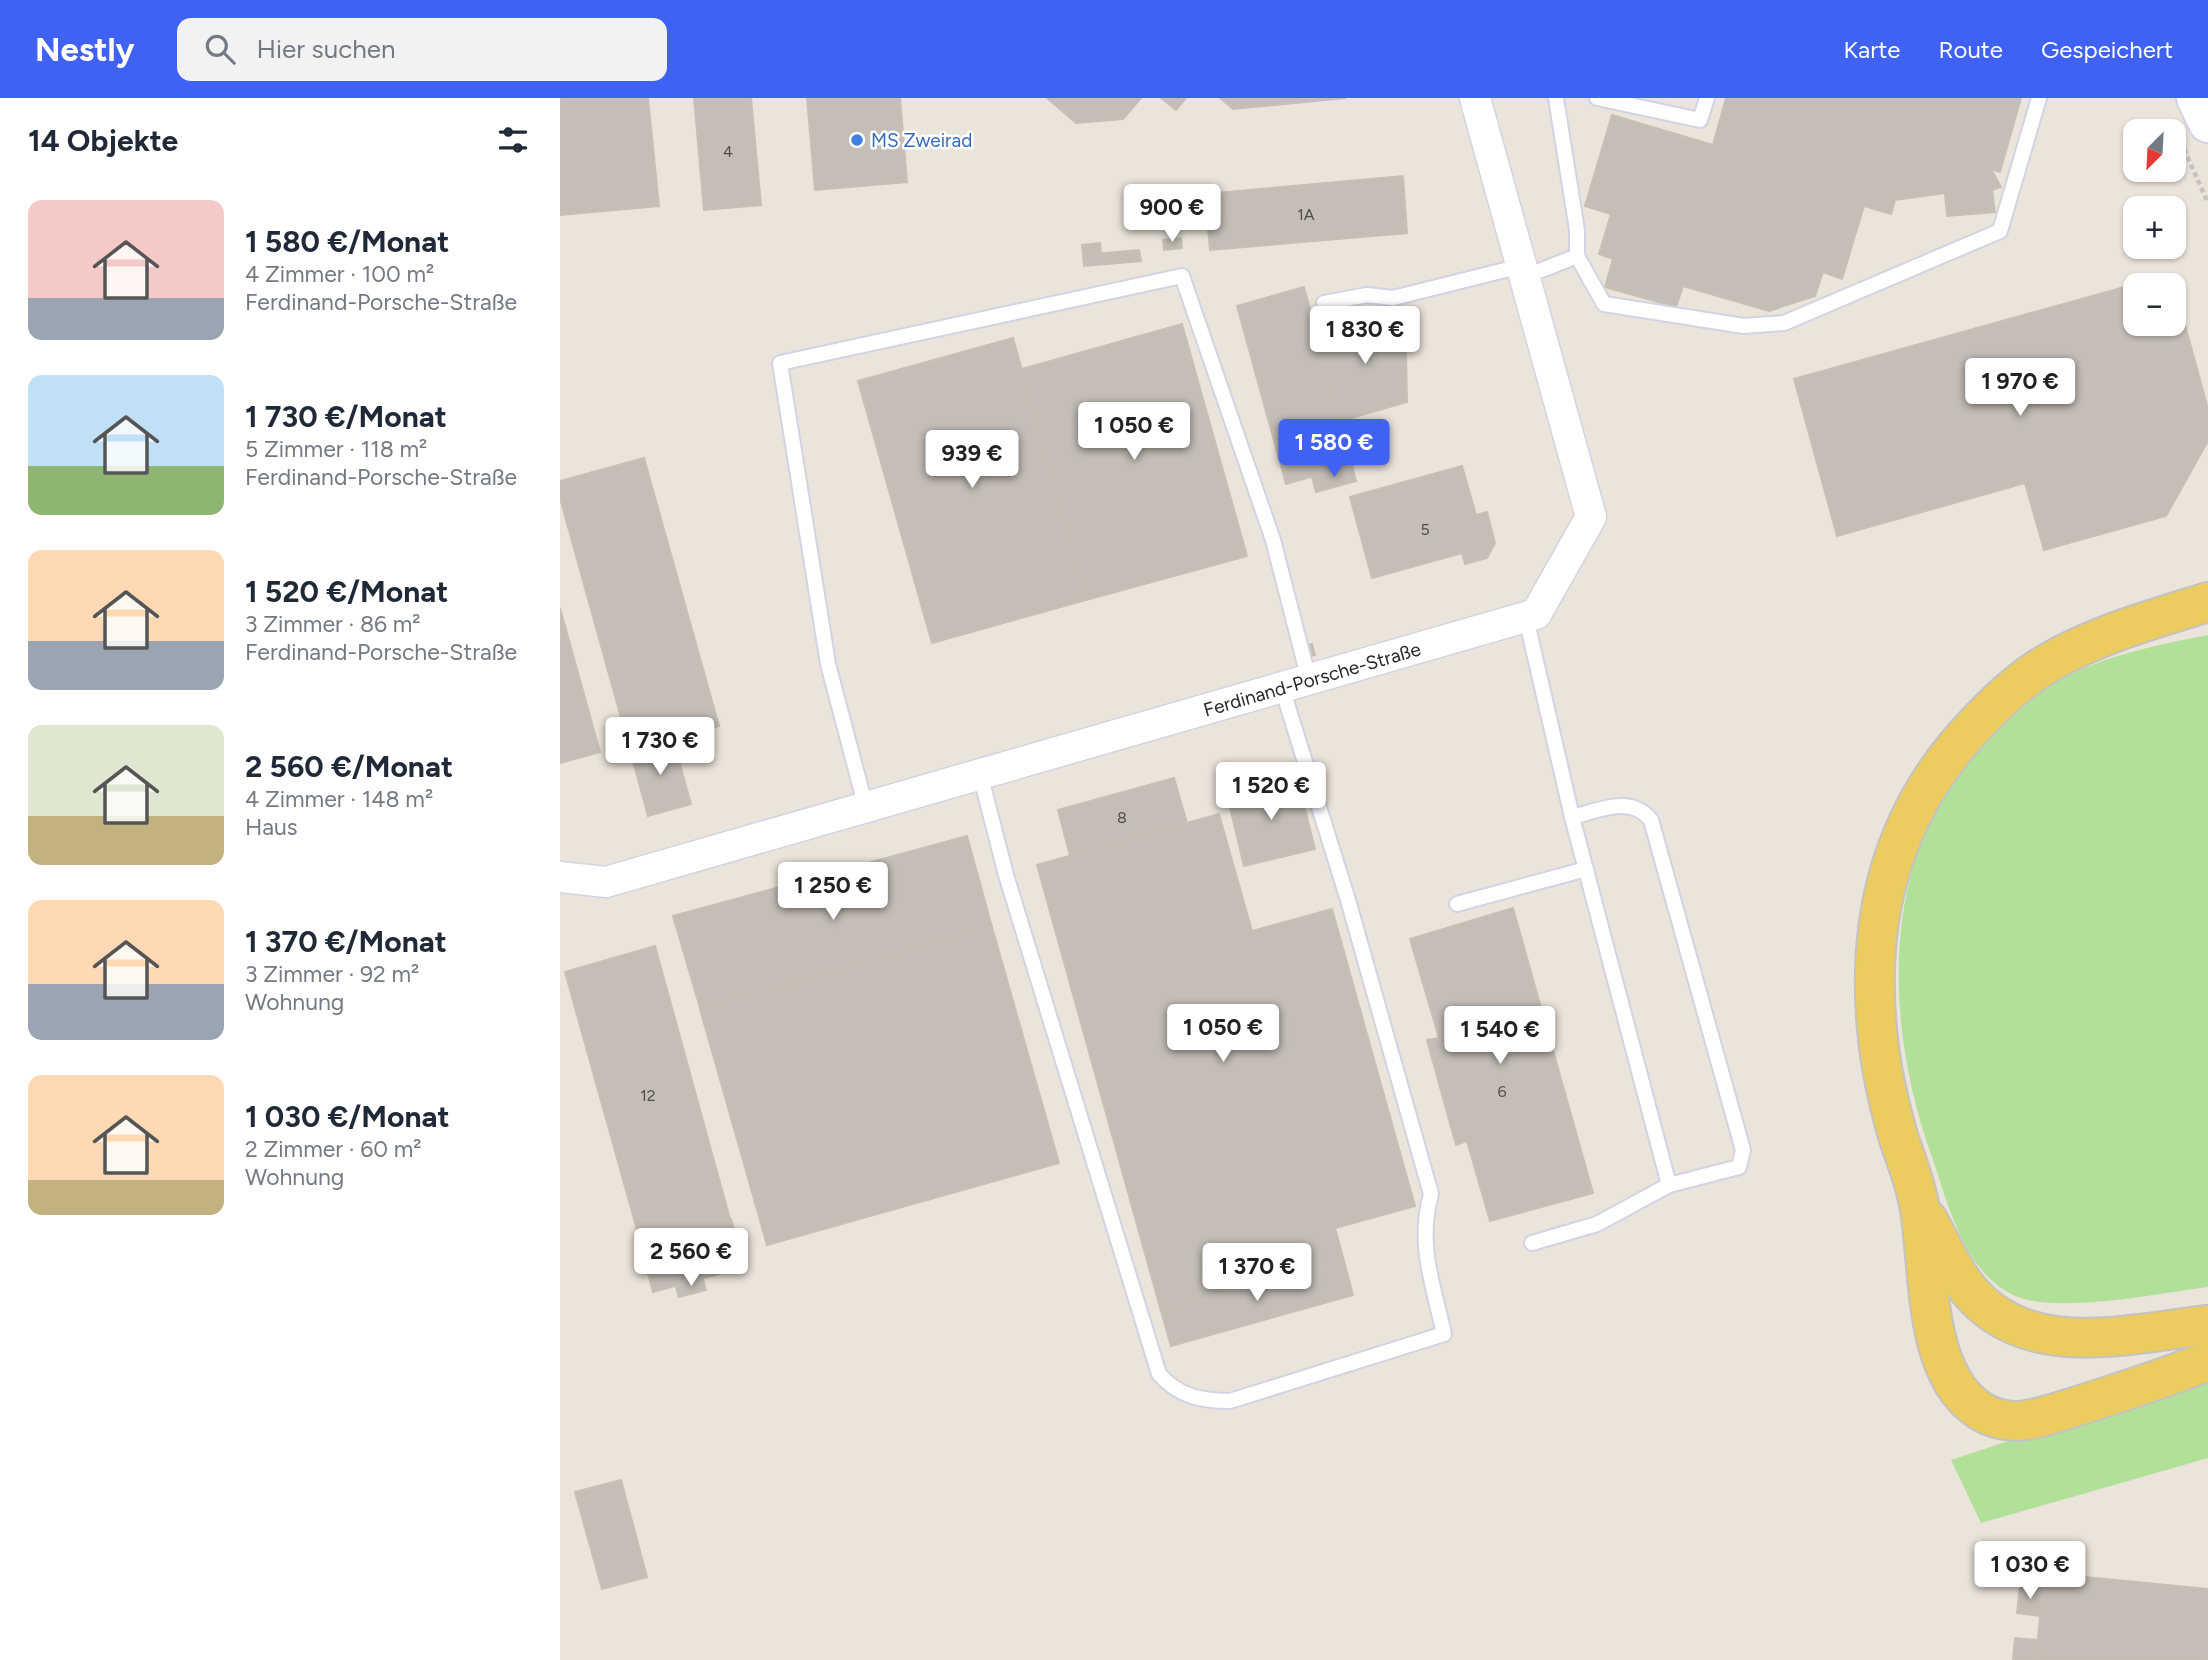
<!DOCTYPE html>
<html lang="de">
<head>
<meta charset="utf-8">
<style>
	body { margin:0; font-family:Figtree,sans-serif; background:#f2f2f3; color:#1f2937; height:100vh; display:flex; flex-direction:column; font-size:26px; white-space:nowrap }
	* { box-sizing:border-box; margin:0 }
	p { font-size:23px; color:#747a83 }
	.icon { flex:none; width:38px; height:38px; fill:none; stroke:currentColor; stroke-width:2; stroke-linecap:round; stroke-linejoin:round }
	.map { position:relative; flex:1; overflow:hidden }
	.panel { display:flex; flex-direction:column; background:#fff; width:560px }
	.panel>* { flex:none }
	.needle { width:46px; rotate:204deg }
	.tools { position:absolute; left:1563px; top:21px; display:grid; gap:14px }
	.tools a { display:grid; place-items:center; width:63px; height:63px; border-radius:14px; background:#fff; box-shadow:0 2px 5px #0004; font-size:35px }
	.price { position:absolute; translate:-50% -60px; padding:0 16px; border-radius:7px; background:#fff; color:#222; font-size:23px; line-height:46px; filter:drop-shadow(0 2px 4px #0008) }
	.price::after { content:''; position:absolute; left:50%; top:42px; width:21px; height:16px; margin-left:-10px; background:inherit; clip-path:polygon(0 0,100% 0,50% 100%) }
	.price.on { background:#3f61f4; color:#fff }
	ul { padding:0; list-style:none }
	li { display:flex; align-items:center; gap:21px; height:175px; padding:0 28px }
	li span { display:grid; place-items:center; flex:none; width:196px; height:140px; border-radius:14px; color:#555 }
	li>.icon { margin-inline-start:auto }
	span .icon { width:84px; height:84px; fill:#fffc; stroke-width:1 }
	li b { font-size:30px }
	h2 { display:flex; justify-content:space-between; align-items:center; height:84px; padding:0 28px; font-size:30px }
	header { display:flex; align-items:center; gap:42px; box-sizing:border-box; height:98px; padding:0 35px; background:#3f61f4; color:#fff }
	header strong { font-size:33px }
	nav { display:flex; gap:38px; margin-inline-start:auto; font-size:24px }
	.search { width:490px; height:63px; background:#f2f2f3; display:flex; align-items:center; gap:18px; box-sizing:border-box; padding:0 24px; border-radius:14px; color:#747a83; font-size:26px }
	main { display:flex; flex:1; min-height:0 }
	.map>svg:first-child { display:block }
</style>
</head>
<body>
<header>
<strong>Nestly</strong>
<div class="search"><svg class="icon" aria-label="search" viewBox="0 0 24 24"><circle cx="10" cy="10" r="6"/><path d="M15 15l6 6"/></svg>Hier suchen</div>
<nav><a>Karte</a><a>Route</a><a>Gespeichert</a></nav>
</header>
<main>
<section class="panel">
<h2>14 Objekte<svg class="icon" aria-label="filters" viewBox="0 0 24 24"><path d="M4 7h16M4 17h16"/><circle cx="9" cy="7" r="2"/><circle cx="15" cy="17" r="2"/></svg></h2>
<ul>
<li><span style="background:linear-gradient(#f6c9c9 70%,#9aa5b1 0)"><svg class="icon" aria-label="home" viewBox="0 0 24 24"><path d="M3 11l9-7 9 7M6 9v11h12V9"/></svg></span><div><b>1 580 €/Monat</b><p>4 Zimmer · 100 m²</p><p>Ferdinand-Porsche-Straße</p></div></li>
<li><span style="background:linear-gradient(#bfe0f5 65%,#8fb573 0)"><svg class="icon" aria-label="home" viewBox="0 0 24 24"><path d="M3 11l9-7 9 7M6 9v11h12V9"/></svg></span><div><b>1 730 €/Monat</b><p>5 Zimmer · 118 m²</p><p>Ferdinand-Porsche-Straße</p></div></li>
<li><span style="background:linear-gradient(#ffd9b3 65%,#9aa5b1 0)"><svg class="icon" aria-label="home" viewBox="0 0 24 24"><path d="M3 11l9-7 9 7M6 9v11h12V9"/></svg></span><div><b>1 520 €/Monat</b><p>3 Zimmer · 86 m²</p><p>Ferdinand-Porsche-Straße</p></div></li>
<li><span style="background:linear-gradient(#dfe7d0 65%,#c2b280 0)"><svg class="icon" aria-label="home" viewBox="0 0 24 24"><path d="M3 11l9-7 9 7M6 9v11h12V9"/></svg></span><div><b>2 560 €/Monat</b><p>4 Zimmer · 148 m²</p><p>Haus</p></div></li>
<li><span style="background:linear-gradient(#ffd9b3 60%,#9aa5b1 0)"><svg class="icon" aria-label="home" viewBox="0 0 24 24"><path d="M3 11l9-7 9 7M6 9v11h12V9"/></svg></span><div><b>1 370 €/Monat</b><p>3 Zimmer · 92 m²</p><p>Wohnung</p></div></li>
<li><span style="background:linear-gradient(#ffd9b3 75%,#c2b280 0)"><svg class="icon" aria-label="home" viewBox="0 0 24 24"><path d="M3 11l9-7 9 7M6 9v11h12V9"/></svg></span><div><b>1 030 €/Monat</b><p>2 Zimmer · 60 m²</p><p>Wohnung</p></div></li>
</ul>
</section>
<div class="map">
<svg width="1648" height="1562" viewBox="0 0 1648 1562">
	<rect width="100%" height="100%" fill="#ebe4db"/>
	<g fill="#b1e099">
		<path d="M1648 537V1189C1601 1195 1495 1217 1453 1197 1403 1172 1389 1108 1372 1059 1311 890 1324 682 1496 584 1542 558 1597 547 1648 537Z"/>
		<polygon points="1648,1277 1648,1360 1421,1425 1391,1362"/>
	</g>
	<g fill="#c4beb7" stroke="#c6c0b5" stroke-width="2" fill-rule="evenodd">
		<polygon points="0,0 88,0 99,108 0,117"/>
		<polygon points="134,0 191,0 201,107 144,112"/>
		<polygon points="247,0 340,0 347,84 255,92"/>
		<polygon points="487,0 581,0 563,21 516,25"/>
		<polygon points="601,0 626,0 616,12"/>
		<polygon points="660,0 786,0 673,11"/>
		<polygon points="1166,0 1461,0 1440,74 1431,71 1441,89 1432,92 1435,114 1387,118 1385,95 1335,102 1331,116 1304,108 1282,181 1263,174 1255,198 1209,213 1123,188 1116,209 1045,189 1053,161 1039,156 1051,116 1025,108 1052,17 1153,47"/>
		<polygon points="843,78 847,135 650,152 645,96"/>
		<polygon points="621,140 622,150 604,152 603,142"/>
		<polygon points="540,145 541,155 523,157 522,147"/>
		<polygon points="579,152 581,163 524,168 523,157"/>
		<path d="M1611 176 1648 311V343L1606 418 1484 452 1465 385 1277 438 1234 281ZM1575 187H1614V226H1575Z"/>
		<polygon points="744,189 793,367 726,386 677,208"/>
		<polygon points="823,216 837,236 846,257 847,304 781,323 756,234"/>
		<polygon points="622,226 687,458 526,502 462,271"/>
		<polygon points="453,240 526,502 372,545 298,283"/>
		<polygon points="84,360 159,628 70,652 0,400 0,383"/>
		<polygon points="792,368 796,383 756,394 752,379"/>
		<polygon points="902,368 916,417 927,414 935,445 927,460 905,466 902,455 812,480 790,399"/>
		<polygon points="0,510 40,654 0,665"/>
		<polygon points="752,546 755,557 750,558 747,547"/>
		<polygon points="113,641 131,706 88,718 70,652"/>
		<polygon points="614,680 627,725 510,758 498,712"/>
		<polygon points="737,680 755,751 684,768 667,697"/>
		<polygon points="659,716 692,833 772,811 855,1108 775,1130 784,1163 601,1213 477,767"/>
		<polygon points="407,738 432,829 140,910 113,818"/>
		<polygon points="953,810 1033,1095 930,1123 907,1043 896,1047 867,942 879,940 850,841"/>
		<polygon points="432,829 499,1065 207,1147 140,911"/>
		<polygon points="95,848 170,1121 81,1146 5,874"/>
		<polygon points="171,1121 180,1155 185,1153 186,1158 182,1159 184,1169 93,1194 80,1146"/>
		<polygon points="784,1163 793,1197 611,1248 601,1213"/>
		<polygon points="143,1181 146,1192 119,1199 116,1189"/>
		<polygon points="61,1382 87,1479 42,1491 15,1394"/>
		<polygon points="1484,1475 1648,1491 1648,1562 1476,1562"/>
		<polygon points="1460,1488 1482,1490 1480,1518 1457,1515"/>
		<polygon points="1455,1540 1477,1542 1476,1562 1453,1562"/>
	</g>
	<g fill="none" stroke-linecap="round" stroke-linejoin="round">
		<g stroke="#d1d4e2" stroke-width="18">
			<g id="service">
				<polyline points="1037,0 1140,22 1147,0"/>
				<polyline points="1017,158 1044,206 1184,228 1224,225 1440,133 1479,0"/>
				<polyline points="964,179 1017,158 1017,132 996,0"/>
				<polyline points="764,205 807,197 833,200 961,168"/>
				<path d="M966 520 1012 719C1040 712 1071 697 1091 722L1183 1052 1179 1069 1109 1087 1037 1126 972 1145"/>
				<path d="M420 676 446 777 599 1276C618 1298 641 1303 670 1303L884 1236C873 1186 857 1146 871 1096L788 802 722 590"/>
				<polyline points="306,710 268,566 220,265 622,178 713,442 749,582"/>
				<polyline points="1012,719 1109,1087"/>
				<polyline points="897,806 1026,771"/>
			</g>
		</g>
		<g stroke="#d1d4e2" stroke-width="33">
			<polyline id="minor" points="0,779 46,784 976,516 1031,419 915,0"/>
		</g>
		<g stroke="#d1d4e2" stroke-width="42">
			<polyline id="secondary" points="1636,0 1648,25"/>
		</g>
		<g stroke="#c3c3c3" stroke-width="42">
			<g id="primary">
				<path d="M1648 504C1593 521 1535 537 1485 567 1460 582 1439 602 1419 623 1335 709 1306 813 1317 931 1320 966 1329 1007 1339 1041 1346 1062 1355 1084 1359 1106 1371 1169 1360 1284 1428 1317 1437 1321 1448 1323 1458 1323 1482 1321 1507 1311 1530 1304 1570 1291 1609 1279 1648 1263"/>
				<path d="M1368 1122C1379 1142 1389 1164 1402 1183 1459 1266 1565 1236 1648 1227"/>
			</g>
		</g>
		<polyline stroke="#c3c3c3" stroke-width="4.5" stroke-dasharray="5 3.5" stroke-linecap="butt" points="1624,51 1648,105"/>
		<use href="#service" stroke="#fff" stroke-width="14"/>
		<use href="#minor" stroke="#fff" stroke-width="30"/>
		<use href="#secondary" stroke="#fff" stroke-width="38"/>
		<use href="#primary" stroke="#eccb5f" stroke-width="38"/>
	</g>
	<circle fill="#3f7fe0" stroke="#fff" stroke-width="2.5" cx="297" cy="42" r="7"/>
	<g text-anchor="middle" stroke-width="5" stroke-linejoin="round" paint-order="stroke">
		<g font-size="16" fill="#504e4c">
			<text x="168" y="59">4</text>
			<text x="746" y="122">1A</text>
			<text x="865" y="437">5</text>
			<text x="562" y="725">8</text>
			<text x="942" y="999">6</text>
			<text x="88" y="1003">12</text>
		</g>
		<g font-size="19" fill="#366cbe" stroke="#fff" text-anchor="start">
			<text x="311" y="49">MS Zweirad</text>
		</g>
		<g font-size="19" fill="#292929" stroke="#fff">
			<text transform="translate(752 581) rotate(-16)" y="7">Ferdinand-Porsche-Straße</text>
		</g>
	</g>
</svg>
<div class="tools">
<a><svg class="needle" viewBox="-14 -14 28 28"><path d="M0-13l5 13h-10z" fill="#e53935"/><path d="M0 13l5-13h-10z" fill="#747a83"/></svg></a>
<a>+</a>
<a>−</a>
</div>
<b class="price" style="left:612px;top:146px">900 €</b>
<b class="price" style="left:805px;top:268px">1 830 €</b>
<b class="price" style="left:1460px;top:320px">1 970 €</b>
<b class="price" style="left:574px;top:364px">1 050 €</b>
<b class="price on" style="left:774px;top:381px">1 580 €</b>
<b class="price" style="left:412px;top:392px">939 €</b>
<b class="price" style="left:100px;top:679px">1 730 €</b>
<b class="price" style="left:711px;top:724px">1 520 €</b>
<b class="price" style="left:273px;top:824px">1 250 €</b>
<b class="price" style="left:663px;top:966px">1 050 €</b>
<b class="price" style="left:940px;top:968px">1 540 €</b>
<b class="price" style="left:131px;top:1190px">2 560 €</b>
<b class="price" style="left:697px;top:1205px">1 370 €</b>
<b class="price" style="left:1470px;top:1503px">1 030 €</b>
</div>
</main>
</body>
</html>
